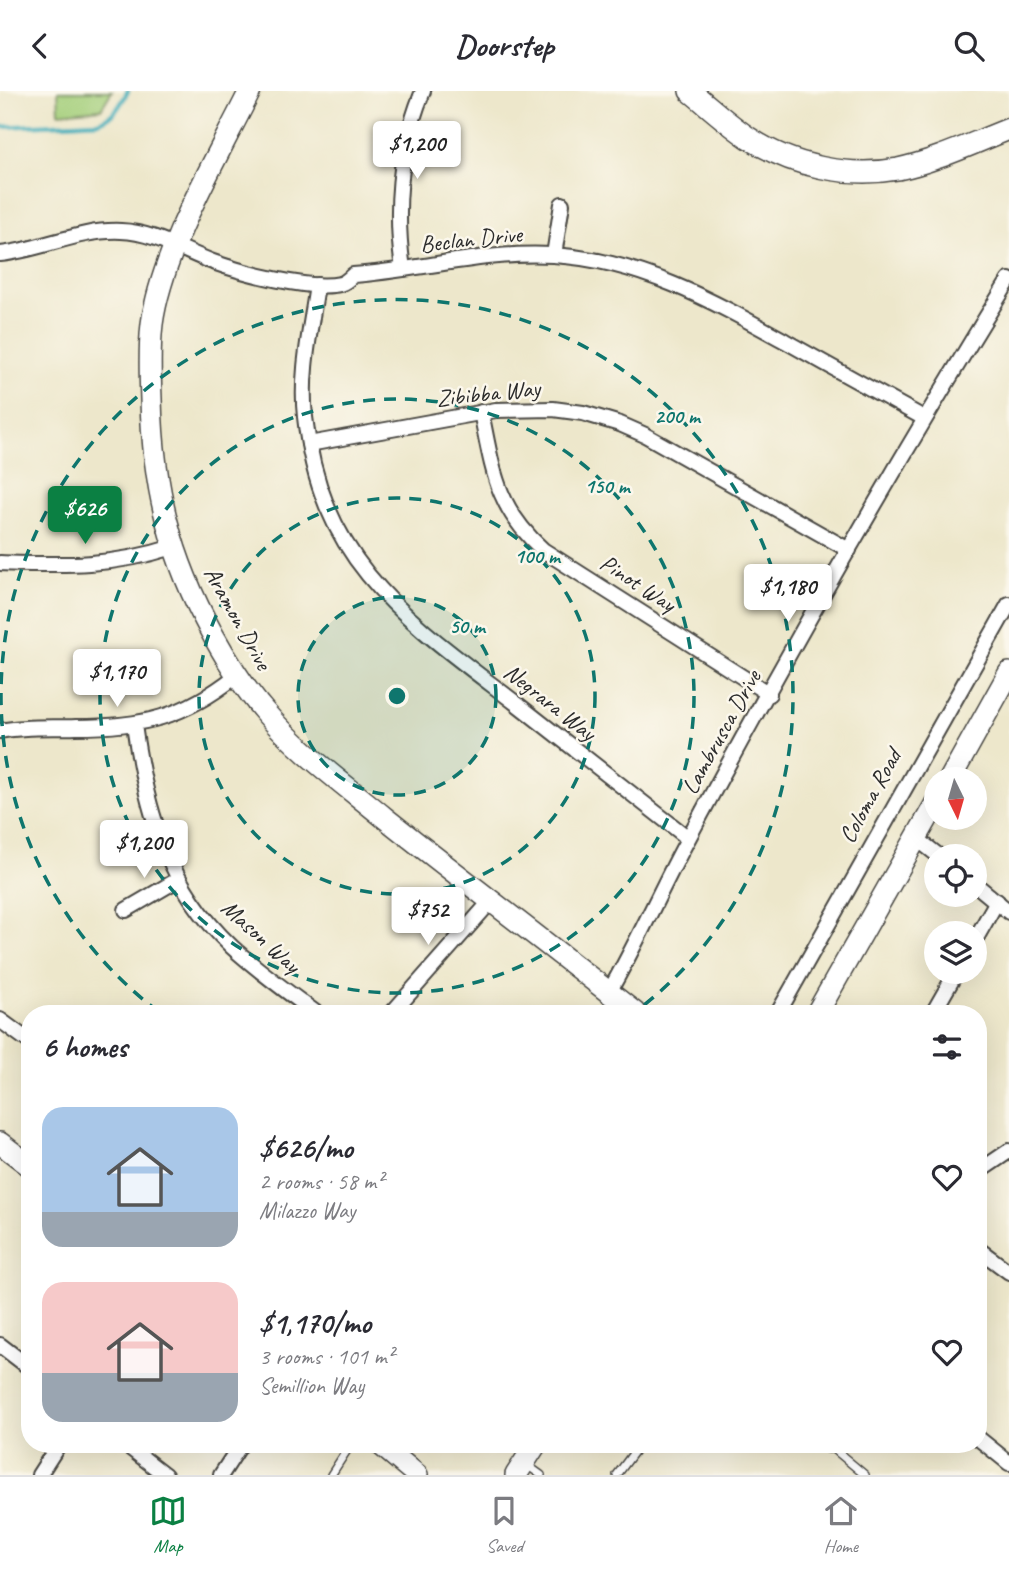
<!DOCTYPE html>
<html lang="en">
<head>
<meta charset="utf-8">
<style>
	body { margin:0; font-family:Caveat,sans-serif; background:#f7f7f7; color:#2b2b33; height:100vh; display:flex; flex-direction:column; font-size:26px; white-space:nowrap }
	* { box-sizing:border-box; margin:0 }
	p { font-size:23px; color:#7c7c81 }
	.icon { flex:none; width:38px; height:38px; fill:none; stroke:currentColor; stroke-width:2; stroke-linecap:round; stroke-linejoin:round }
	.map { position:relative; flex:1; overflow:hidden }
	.side { position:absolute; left:21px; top:914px; width:966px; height:448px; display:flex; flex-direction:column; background:#fff; border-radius:28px; box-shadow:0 7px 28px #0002 }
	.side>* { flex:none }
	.needle { width:46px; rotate:175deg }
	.controls { position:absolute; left:924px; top:676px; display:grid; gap:14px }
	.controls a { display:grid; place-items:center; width:63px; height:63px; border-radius:50%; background:#fff; box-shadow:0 7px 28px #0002; font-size:35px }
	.price { position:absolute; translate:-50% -60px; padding:0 16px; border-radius:7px; background:#fff; color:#222; font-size:23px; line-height:46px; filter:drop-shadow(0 2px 4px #0008) }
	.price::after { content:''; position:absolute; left:50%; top:42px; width:21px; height:16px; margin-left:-10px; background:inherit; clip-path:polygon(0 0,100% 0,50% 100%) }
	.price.current { background:#0b8043; color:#fff }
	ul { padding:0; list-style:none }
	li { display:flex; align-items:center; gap:21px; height:175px; padding:0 21px }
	li span { display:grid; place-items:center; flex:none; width:196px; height:140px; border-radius:21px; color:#555 }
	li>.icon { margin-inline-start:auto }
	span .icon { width:84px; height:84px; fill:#fffc; stroke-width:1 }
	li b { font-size:30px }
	h2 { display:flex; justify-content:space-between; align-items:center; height:84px; padding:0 21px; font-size:30px }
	header { display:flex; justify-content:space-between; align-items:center; height:91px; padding:0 21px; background:#fff; font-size:32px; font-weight:700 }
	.menu { display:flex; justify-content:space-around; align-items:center; height:98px; border-top:2px solid #e1e1e2; background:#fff; font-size:19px; color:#7c7c81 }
	.menu a { display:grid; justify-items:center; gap:4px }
	.menu .current { color:#0b8043 }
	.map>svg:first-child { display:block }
</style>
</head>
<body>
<header><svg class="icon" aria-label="back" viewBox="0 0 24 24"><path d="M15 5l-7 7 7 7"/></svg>Doorstep<svg class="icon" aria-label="search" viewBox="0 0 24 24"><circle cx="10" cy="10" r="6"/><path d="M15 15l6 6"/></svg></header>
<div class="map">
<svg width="1009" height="1384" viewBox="0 0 1009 1384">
	<rect width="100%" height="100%" fill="#fbf7ec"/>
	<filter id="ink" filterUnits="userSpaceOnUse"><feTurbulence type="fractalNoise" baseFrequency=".0143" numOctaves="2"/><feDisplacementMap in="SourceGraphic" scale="14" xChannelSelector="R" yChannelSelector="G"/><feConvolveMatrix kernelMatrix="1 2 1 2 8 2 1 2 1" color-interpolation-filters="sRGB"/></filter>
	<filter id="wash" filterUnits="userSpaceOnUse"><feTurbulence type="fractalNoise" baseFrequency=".00686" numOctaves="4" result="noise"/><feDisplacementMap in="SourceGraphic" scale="28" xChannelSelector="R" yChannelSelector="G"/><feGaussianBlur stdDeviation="1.57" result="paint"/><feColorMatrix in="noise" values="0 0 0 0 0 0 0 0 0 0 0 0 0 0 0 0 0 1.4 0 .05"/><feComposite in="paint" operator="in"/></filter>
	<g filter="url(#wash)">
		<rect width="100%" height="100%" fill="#ede7cb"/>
		<polygon fill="#a5cf7b" stroke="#687d53" stroke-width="2" points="58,0 112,0 101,18 59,22"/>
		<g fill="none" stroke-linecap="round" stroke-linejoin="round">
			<path stroke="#3dadba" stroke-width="4.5" d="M0 36 98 31C115 25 120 15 128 0"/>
		</g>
	</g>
	<g filter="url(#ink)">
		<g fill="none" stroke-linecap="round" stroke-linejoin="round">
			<g stroke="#484743" stroke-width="10">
				<g id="lane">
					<polyline points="828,1353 865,1384"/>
					<polyline points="527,1374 541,1384"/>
					<polyline points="331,1384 351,1353"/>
					<polyline points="617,1384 640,1353"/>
				</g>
			</g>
			<g stroke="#484743" stroke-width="18">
				<g id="street">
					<path d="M0 163C41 159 79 138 121 140 154 141 183 160 213 171 241 181 311 200 340 193 344 192 349 188 353 184 420 179 485 160 553 164 639 169 711 209 785 250 831 276 877 301 924 327"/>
					<polyline points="554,164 562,113"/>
					<path d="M403 178C394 116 399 58 423 0"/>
					<path d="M317 194C311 237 300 282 305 326 321 474 409 530 517 613 574 658 631 702 688 747"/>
					<path d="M481 321C493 379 496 417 543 459L769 603"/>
					<polyline points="309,353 496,319 553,318 583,322 620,333 645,344 849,459"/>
					<path d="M0 472C64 474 111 476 173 456"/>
					<path d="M134 634C146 719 167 795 232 856 258 880 288 901 316 922"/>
					<path d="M0 640C25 635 51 637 76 636 142 636 183 627 236 585"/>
					<polyline points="916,747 939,765"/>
					<polyline points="975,793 1009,821"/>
					<polyline points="126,819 179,788"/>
					<polyline points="975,849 997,810"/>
					<path d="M609 901C638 851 661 797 689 746 790 557 897 371 1009 189"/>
					<polyline points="392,922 490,811"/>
					<polyline points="778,922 1009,513"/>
					<polyline points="933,922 957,880"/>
					<polyline points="0,929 30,951"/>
					<polyline points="978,1081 1009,1060"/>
					<polyline points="978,1158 1009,1181"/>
					<polyline points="0,1254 30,1277"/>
					<polyline points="978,1347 1009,1372"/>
					<polyline points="125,1353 165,1384"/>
					<polyline points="829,1354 830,1353"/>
					<polyline points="394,1364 403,1353"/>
					<polyline points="39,1384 59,1353"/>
					<polyline points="221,1384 241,1353"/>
				</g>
			</g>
			<g stroke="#484743" stroke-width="24">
				<g id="secondary">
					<path d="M250 0C217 67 162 159 152 233 149 257 150 283 151 308 153 396 170 466 213 544 228 571 244 597 264 620 299 661 344 693 385 727 468 793 552 856 635 922"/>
					<path d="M690 0C710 16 728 33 749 47 791 75 848 87 898 78 936 70 973 52 1009 38"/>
					<polyline points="950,688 1009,582"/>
					<polyline points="817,922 936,712"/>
					<polyline points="0,1052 30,1075"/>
					<polyline points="380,1353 417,1384"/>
					<polyline points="516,1384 536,1353"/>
				</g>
			</g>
			<use href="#lane" stroke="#fff" stroke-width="7"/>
			<use href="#street" stroke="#fff" stroke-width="14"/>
			<use href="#secondary" stroke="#fff" stroke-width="21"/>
		</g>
	</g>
	<circle cx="397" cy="605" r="99" fill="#0f766e" fill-opacity=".12"/>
	<g fill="none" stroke="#0f766e" stroke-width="3.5" stroke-dasharray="12 9">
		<circle cx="397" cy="605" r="99"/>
		<circle cx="397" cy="605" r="198"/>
		<circle cx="397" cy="605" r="297"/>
		<path d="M159 921A396 396 0 1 1 635 921"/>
	</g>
	<g text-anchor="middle" stroke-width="5" stroke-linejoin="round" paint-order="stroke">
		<g font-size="24" fill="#2b2b2b" stroke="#fbf7ec">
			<text transform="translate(471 148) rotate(-6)" y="8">Beclan Drive</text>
			<text transform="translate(488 302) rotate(-6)" y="8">Zibibba Way</text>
			<text transform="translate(638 492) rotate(33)" y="8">Pinot Way</text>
			<text transform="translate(238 527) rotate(61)" y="8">Aramon Drive</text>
			<text transform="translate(550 611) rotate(38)" y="8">Negrara Way</text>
			<text transform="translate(721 641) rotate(-61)" y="8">Lambrusca Drive</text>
			<text transform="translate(870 705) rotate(-61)" y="8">Coloma Road</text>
			<text transform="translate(261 845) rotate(42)" y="8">Mason Way</text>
		</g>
	</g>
	<circle cx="397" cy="605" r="10" fill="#0f766e" stroke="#fbf7ec" stroke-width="3.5"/>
	<g font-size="21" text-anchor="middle" font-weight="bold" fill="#0f766e" stroke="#fbf7ec" stroke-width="5" stroke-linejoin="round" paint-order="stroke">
		<text x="677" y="332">200 m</text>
		<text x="607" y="402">150 m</text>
		<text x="537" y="472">100 m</text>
		<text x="467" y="542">50 m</text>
	</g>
</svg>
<div class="controls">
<a><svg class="needle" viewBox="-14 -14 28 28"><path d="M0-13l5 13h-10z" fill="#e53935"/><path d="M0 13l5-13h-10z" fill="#7c7c81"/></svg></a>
<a><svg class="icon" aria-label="locate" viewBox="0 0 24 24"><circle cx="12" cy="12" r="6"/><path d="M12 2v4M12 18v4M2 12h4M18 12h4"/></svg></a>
<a><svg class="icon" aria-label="layers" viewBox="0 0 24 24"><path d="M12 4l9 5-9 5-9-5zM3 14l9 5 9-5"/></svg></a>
</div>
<b class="price" style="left:417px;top:90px">$1,200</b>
<b class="price current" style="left:85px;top:455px">$626</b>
<b class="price" style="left:788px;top:533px">$1,180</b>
<b class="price" style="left:117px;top:618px">$1,170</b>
<b class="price" style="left:144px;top:789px">$1,200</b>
<b class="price" style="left:428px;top:856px">$752</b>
<section class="side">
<h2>6 homes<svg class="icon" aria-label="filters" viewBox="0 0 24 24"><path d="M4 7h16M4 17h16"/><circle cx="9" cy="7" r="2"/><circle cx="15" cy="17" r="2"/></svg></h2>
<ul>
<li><span style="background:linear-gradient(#a9c7e8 75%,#9aa5b1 0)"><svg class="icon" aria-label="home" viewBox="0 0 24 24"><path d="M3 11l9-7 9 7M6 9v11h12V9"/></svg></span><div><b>$626/mo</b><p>2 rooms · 58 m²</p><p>Milazzo Way</p></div><svg class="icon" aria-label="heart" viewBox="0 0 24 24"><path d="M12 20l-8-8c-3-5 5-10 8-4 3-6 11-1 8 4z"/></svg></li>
<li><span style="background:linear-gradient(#f6c9c9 65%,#9aa5b1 0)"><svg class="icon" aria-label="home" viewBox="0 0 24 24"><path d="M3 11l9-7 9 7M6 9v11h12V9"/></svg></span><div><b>$1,170/mo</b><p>3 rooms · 101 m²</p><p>Semillion Way</p></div><svg class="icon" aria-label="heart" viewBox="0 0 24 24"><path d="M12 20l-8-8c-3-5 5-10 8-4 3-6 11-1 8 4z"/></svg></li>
</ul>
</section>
</div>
<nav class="menu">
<a class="current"><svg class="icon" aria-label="map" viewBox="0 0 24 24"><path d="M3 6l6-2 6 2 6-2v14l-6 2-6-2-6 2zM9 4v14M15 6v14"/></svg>Map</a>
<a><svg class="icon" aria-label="saved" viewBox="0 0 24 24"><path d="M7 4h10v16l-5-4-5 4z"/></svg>Saved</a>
<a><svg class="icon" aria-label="home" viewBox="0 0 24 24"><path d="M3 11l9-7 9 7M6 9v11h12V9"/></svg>Home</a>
</nav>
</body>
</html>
